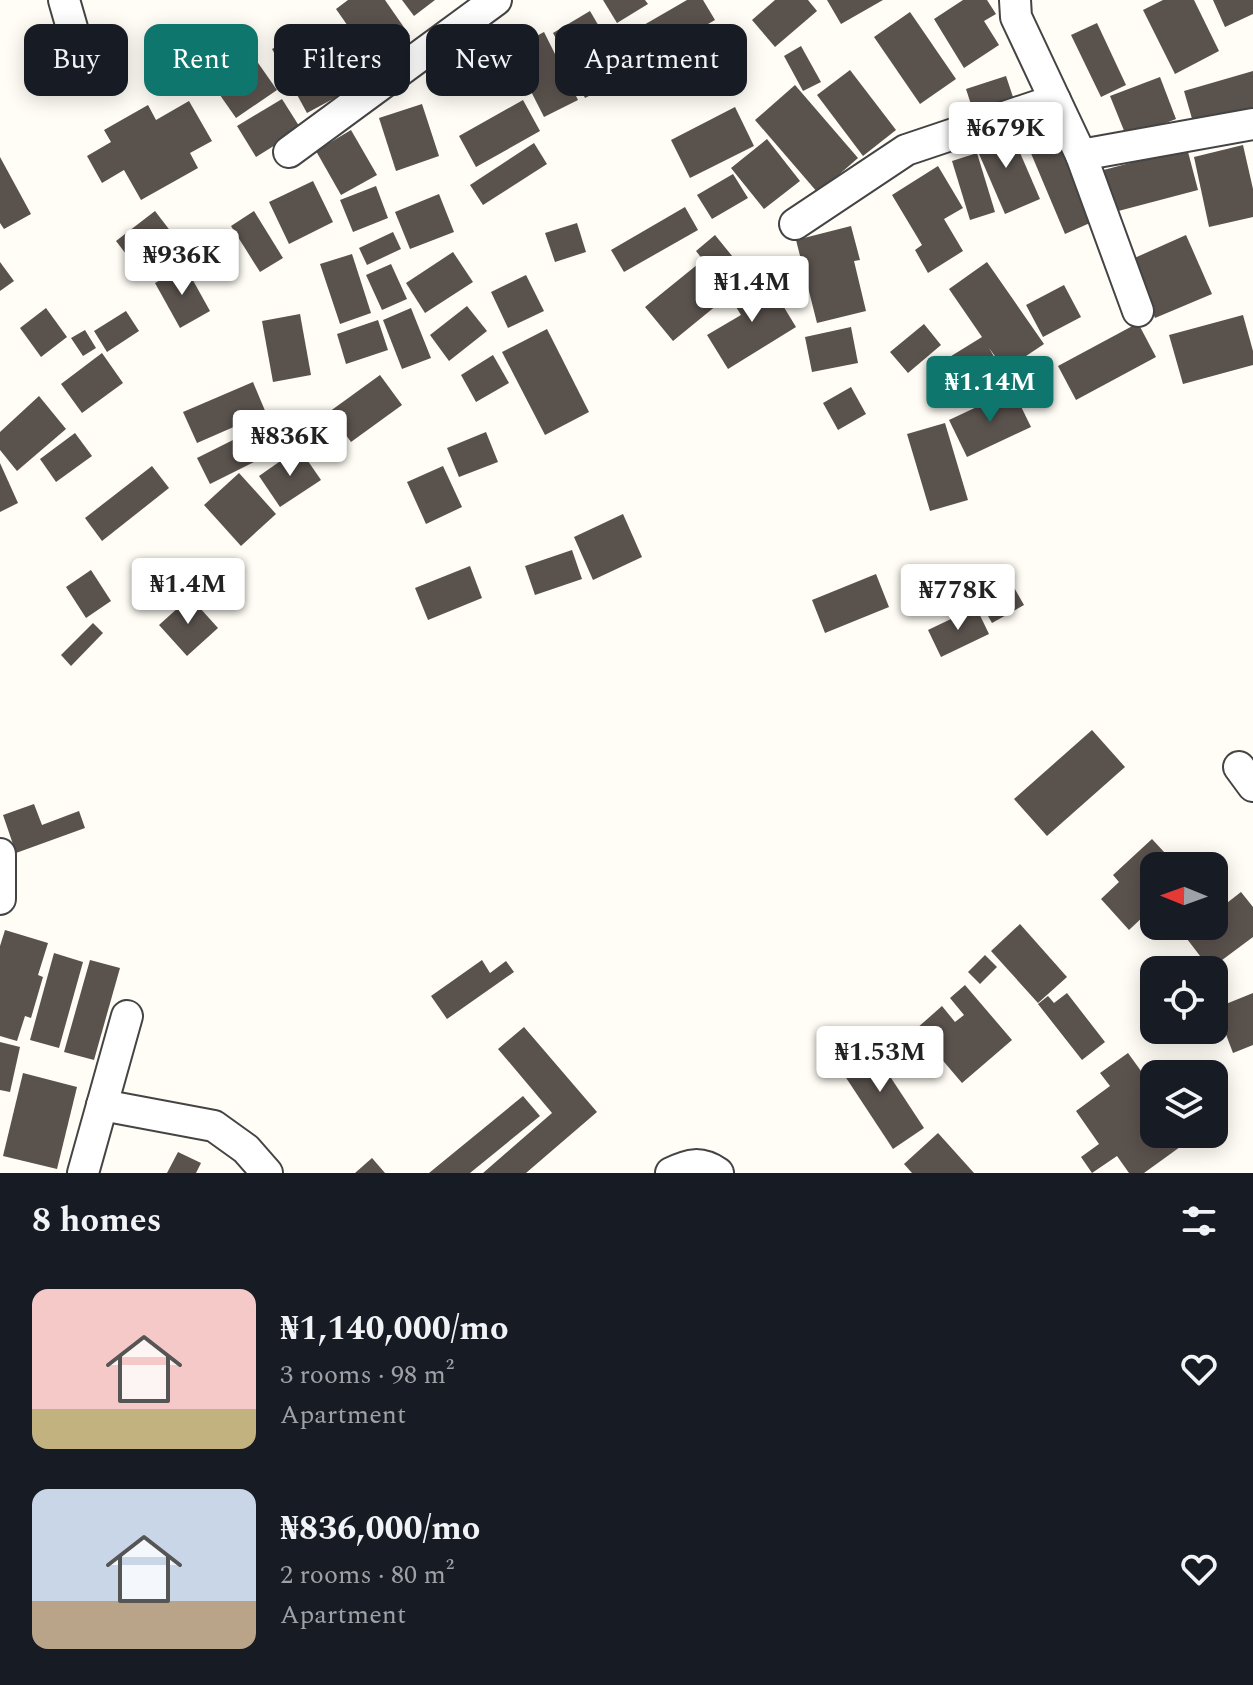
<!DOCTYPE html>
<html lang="en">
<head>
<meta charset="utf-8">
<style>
	body { margin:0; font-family:Spectral,serif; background:#20242c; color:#f1f3f6; height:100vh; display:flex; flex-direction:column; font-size:30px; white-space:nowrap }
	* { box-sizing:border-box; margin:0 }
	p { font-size:26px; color:#9ea1a6 }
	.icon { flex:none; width:44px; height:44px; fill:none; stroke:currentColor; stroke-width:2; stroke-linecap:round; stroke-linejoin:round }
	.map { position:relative; height:1173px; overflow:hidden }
	.drawer { display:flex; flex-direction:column; background:#171b24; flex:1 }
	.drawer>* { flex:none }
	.top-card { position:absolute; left:24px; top:24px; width:800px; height:72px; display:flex; gap:16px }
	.needle { width:52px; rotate:271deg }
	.tools { position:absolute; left:1140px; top:852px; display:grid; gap:16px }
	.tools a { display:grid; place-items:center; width:88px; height:88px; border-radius:16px; background:#171b24; box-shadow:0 4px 20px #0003; font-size:40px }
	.price { position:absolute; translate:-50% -68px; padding:0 18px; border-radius:8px; background:#fff; color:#222; font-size:26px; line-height:52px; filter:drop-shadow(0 2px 4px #0008) }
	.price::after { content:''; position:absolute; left:50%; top:48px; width:24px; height:18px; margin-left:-12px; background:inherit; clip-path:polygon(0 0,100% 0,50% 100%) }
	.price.active { background:#0f766e; color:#fff }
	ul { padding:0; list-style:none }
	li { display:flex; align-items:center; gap:24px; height:200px; padding:0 32px }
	li span { display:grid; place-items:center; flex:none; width:224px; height:160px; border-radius:16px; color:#555 }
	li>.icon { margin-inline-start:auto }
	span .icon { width:96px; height:96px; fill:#fffc; stroke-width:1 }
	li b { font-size:34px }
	h2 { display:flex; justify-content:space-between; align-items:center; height:96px; padding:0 32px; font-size:34px }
	.tag { padding:0 28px; border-radius:16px; background:#171b24; box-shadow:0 4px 20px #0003; font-size:28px; line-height:72px }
	.tag.active { background:#0f766e; color:#fff }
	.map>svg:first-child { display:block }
</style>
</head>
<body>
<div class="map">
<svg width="1253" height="1173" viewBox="0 0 1253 1173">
	<rect width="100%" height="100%" fill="#fffdf5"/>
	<g fill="#5a524d">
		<polygon points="348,0 385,0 410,36 373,62 336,9"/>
		<polygon points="402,0 435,0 414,16"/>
		<polygon points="603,0 645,0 648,4 617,23"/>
		<polygon points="687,0 703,0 715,20 646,60 630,33"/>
		<polygon points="775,0 808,0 817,11 775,47 752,20"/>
		<polygon points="827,0 883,0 841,24"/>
		<polygon points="963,0 987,0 996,14 984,21 999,45 964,68 934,19"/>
		<polygon points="1163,0 1194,0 1219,51 1175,74 1143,10"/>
		<polygon points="1213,0 1253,0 1253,14 1225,27"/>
		<polygon points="590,11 607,40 569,62 553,33"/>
		<polygon points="910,12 956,79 920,104 874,37"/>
		<polygon points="1097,23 1126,85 1101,97 1071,35"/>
		<polygon points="317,24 353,88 307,113 272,49"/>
		<polygon points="544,32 578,100 544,117 510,50"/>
		<polygon points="801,46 821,82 803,91 784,56"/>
		<polygon points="609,50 624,78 585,98 571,70"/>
		<polygon points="256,60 277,90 236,118 215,88"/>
		<polygon points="850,70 896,130 863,156 817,95"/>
		<polygon points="1253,71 1253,112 1195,129 1184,91"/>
		<polygon points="1006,76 1016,106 976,120 966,89"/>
		<polygon points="1160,77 1176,119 1127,138 1110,96"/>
		<polygon points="795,85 858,158 818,193 755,120"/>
		<polygon points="282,99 301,129 256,157 237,126"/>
		<polygon points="523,100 540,131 476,167 459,136"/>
		<polygon points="189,101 212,141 190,153 198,168 141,200 124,170 102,183 87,156 111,142 104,130 148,105 156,120"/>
		<polygon points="422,104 439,156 396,171 379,118"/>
		<polygon points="735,107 754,146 690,178 671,140"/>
		<polygon points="1056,117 1099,219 1065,234 1022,132"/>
		<polygon points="1008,125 1040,199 1005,214 973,140"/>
		<polygon points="351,130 377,175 341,195 316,151"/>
		<polygon points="767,139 800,181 764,209 731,168"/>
		<polygon points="534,143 547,164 483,205 470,185"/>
		<polygon points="1243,145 1253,189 1253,217 1209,227 1194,157"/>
		<polygon points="1187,148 1198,190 1107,214 1096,172"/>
		<polygon points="977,153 995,212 970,220 952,161"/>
		<polygon points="0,157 31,214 4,229 0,223"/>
		<polygon points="938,166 963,208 944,219 963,251 928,273 915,250 922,245 892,195"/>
		<polygon points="733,174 748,198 712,219 697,195"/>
		<polygon points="313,181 333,222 289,244 269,202"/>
		<polygon points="376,186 388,218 353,232 340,200"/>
		<polygon points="439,194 454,232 410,249 395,212"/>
		<polygon points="685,207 698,230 624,272 611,250"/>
		<polygon points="155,211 178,241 139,271 116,241"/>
		<polygon points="254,211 283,258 260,272 231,226"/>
		<polygon points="577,223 586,252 555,262 545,233"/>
		<polygon points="851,226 860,260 854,261 866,311 817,323 796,240"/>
		<polygon points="393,232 401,249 367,265 359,248"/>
		<polygon points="715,235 750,278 673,341 645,307 703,260 696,251"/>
		<polygon points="1186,235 1212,294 1155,318 1130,260"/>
		<polygon points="453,252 473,282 425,313 406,283"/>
		<polygon points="352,254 371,313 340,324 320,264"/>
		<polygon points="0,262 14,281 0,291"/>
		<polygon points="987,262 1044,344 1005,370 989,348 1006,377 972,397 948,358 982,337 949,289"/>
		<polygon points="391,264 407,299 382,310 366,275"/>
		<polygon points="185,266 210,311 180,328 155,283"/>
		<polygon points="526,275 544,311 508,328 491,292"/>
		<polygon points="765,276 796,327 728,369 707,335 741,315 730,297"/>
		<polygon points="1064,285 1081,317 1043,337 1026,305"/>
		<polygon points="467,306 487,331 449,361 430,335"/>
		<polygon points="46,308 67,337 41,357 20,328"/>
		<polygon points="411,308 431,358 402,369 383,320"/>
		<polygon points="126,311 139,331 107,352 94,331"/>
		<polygon points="300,314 311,375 273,382 262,321"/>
		<polygon points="1243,315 1253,351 1253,365 1183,384 1169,335"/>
		<polygon points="378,320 388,350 346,364 337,334"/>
		<polygon points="1138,323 1156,357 1076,400 1058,366"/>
		<polygon points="924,324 941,345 908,373 890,352"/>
		<polygon points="851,327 858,363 812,372 805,337"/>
		<polygon points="547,329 589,412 545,435 502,352"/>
		<polygon points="85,330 96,348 83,356 71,338"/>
		<polygon points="102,353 123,383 82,413 61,384"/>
		<polygon points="493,355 509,383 476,402 461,375"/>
		<polygon points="380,375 402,405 351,442 329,412"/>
		<polygon points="253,382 266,413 197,443 183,412"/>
		<polygon points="851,387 866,414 838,430 823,403"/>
		<polygon points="1013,390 1031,427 967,457 949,420"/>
		<polygon points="39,396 66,429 17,471 0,450 0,432"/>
		<polygon points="945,423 968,500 930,511 907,434"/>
		<polygon points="255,429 268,455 210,484 197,458"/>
		<polygon points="486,432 498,462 459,477 447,448"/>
		<polygon points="75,433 92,456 56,482 40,459"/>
		<polygon points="299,448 321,480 280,507 259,476"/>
		<polygon points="0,463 18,503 0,512"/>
		<polygon points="152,466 169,488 102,541 85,518"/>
		<polygon points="443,466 462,507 426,524 407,482"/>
		<polygon points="239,473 276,514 241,546 204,505"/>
		<polygon points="623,514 642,557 593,580 574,537"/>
		<polygon points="572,550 582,579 535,595 525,566"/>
		<polygon points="470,566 482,598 428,620 415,588"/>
		<polygon points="91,570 111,601 86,618 66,587"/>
		<polygon points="876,574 889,607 825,633 812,600"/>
		<polygon points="1012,584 1024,605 992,623 980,602"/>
		<polygon points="190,597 218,628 187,656 159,625"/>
		<polygon points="976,607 989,634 941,657 928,630"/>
		<polygon points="93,623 103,633 71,666 61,655"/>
		<polygon points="1092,730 1125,767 1047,836 1014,799"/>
		<polygon points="34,804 42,825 79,811 85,828 16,853 3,815"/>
		<polygon points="1152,839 1177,866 1154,866 1154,911 1148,917 1146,914 1129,930 1101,899 1119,882 1113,875"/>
		<polygon points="1241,892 1253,907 1253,937 1210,969 1184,935 1197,926 1214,926 1214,913"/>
		<polygon points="1020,924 1067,977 1038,1003 991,951"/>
		<polygon points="5,930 48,943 38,975 43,977 31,1018 25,1016 17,1041 0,1036 0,946"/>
		<polygon points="54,953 83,962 59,1048 30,1040"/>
		<polygon points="985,955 997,967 980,984 968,972"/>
		<polygon points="90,960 120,968 94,1060 64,1052"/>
		<polygon points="482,960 490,973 506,961 514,972 447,1019 431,996"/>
		<polygon points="965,985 1012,1040 962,1083 916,1029 942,1006 955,1022 964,1015 950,998"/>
		<polygon points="1067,993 1105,1042 1082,1060 1038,1004 1048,996 1054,1003"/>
		<polygon points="1253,993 1253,1045 1233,1053 1216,1008"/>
		<polygon points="524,1027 597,1112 526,1173 483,1173 552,1113 498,1049"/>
		<polygon points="866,1040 924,1128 893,1149 835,1061"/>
		<polygon points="0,1042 20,1047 10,1092 0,1090"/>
		<polygon points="1128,1053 1154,1089 1154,1134 1177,1134 1173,1137 1180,1147 1144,1173 1129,1173 1117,1156 1092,1173 1081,1157 1099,1144 1076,1111 1110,1086 1100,1073"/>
		<polygon points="23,1073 77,1087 57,1169 3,1156"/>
		<polygon points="523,1096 540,1116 470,1173 429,1173"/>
		<polygon points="938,1133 974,1173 912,1173 904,1164"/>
		<polygon points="178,1152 201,1163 196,1173 167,1173"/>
		<polygon points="372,1158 385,1173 355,1173"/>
	</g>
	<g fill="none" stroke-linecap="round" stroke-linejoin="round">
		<g stroke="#444" stroke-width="34">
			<g id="minor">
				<polyline points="64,0 83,66"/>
				<polyline points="1055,100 1081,155 1138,311"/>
				<polyline points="289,152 496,0"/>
				<polyline points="1081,155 1253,124"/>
				<polyline points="795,224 906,150 1055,100 1016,17 1015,0"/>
				<polyline points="1239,767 1253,786"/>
				<polyline points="0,854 0,899"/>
				<polyline points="102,1105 214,1126 246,1149 267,1173"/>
				<polyline points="83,1173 127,1016"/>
				<path d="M671 1173C689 1164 701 1161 718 1173"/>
			</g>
		</g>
		<use href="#minor" stroke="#fff" stroke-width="30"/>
	</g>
</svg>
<div class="tools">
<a><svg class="needle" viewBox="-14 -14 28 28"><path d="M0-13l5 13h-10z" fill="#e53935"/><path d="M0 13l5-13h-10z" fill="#9ea1a6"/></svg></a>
<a><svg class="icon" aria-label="locate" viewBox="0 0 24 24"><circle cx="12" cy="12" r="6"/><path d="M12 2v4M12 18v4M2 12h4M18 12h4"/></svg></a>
<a><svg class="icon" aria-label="layers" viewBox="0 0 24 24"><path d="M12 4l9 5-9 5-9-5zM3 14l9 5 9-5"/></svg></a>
</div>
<b class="price" style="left:1006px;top:170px">₦679K</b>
<b class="price" style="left:182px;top:297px">₦936K</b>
<b class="price" style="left:752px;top:324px">₦1.4M</b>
<b class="price active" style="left:990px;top:424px">₦1.14M</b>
<b class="price" style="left:290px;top:478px">₦836K</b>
<b class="price" style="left:188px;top:626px">₦1.4M</b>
<b class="price" style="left:958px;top:632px">₦778K</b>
<b class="price" style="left:880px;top:1094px">₦1.53M</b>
<div class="top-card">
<a class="tag">Buy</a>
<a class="tag active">Rent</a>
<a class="tag">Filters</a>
<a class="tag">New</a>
<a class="tag">Apartment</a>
</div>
</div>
<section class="drawer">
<h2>8 homes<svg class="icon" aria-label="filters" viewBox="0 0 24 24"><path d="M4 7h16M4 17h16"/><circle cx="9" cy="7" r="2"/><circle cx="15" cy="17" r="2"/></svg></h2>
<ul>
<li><span style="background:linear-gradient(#f6c9c9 75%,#c2b280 0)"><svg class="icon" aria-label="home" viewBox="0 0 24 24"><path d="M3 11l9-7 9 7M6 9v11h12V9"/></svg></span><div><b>₦1,140,000/mo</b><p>3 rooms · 98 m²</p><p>Apartment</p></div><svg class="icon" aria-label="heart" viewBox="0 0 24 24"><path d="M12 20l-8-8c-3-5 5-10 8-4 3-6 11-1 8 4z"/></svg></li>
<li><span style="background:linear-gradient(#c9d6e8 70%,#b9a48a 0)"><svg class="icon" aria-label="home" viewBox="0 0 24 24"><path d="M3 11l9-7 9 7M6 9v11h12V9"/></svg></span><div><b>₦836,000/mo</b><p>2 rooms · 80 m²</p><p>Apartment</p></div><svg class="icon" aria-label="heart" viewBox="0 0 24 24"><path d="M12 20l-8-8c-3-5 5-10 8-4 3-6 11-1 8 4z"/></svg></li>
</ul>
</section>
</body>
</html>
